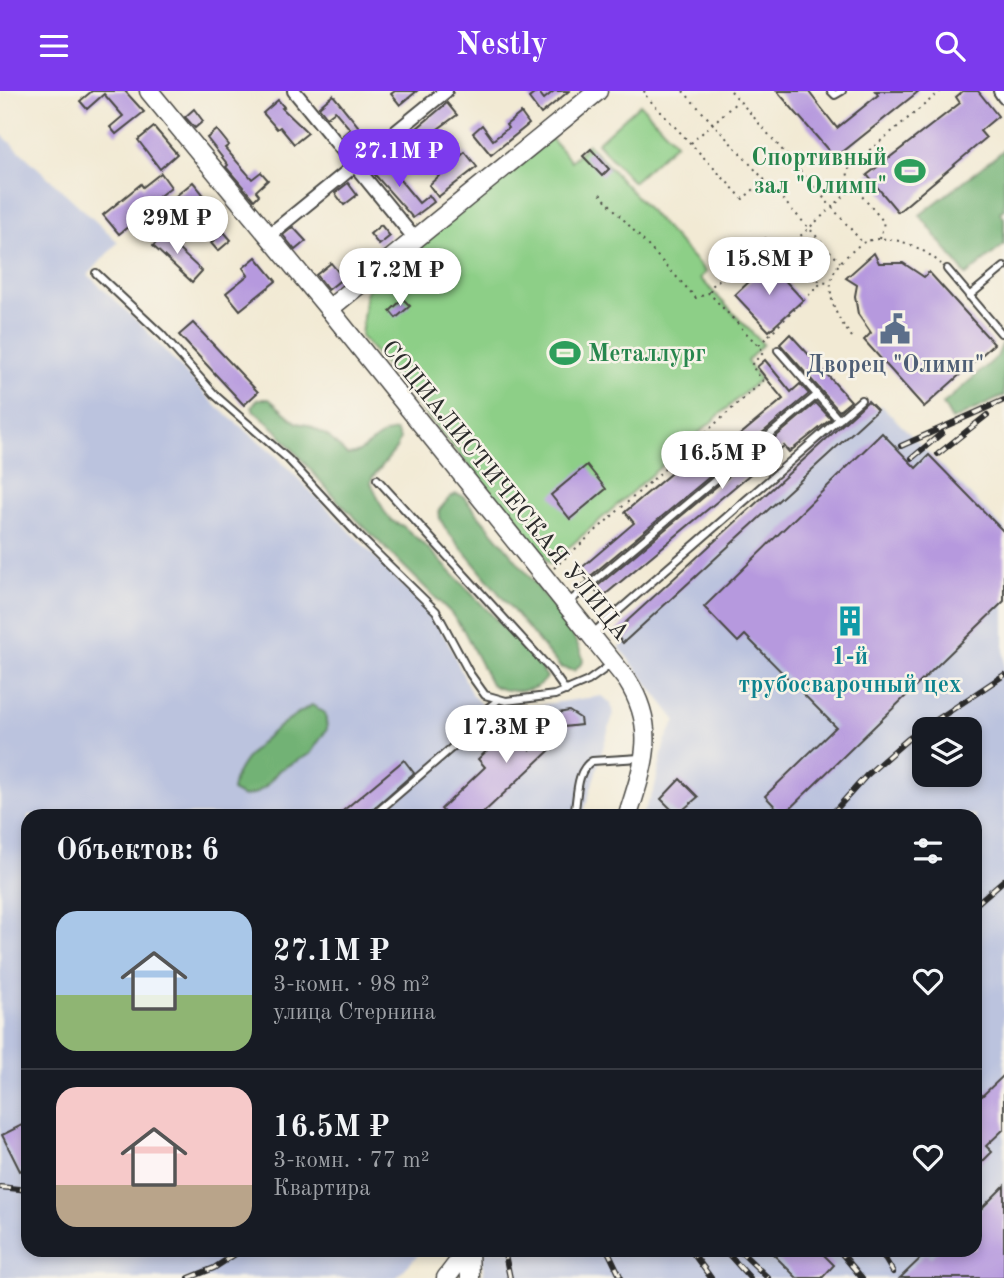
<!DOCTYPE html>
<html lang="ru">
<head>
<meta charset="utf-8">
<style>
	body { margin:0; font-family:"Old Standard TT",serif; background:#20242c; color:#f1f3f6; height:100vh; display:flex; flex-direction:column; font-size:26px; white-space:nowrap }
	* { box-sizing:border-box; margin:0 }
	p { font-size:23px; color:#9ea1a6 }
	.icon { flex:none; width:38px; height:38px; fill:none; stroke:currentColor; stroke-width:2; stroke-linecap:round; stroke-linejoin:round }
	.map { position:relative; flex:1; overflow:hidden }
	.sheet { position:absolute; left:21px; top:718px; width:961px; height:448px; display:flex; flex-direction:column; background:#171b24; border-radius:21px; box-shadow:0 4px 10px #0003 }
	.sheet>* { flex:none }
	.buttons { position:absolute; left:912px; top:626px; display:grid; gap:14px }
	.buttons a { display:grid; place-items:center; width:70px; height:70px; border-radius:14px; background:#171b24; box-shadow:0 4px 10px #0003; font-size:35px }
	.price { position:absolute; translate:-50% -60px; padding:0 16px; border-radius:24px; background:#fff; color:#222; font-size:23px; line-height:46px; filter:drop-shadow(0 2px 4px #0008) }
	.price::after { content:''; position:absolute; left:50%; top:42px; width:21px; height:16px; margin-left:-10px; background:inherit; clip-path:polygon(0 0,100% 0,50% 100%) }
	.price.selected { background:#7c3aed; color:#fff }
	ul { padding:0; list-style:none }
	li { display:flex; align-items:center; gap:21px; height:175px; padding:0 35px }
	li+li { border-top:2px solid #363941 }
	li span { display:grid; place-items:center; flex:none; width:196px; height:140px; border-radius:21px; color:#555 }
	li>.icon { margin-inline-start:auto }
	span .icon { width:84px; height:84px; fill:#fffc; stroke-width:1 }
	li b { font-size:30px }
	h2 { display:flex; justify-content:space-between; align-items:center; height:84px; padding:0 35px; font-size:30px }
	header { display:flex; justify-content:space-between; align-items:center; height:91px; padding:0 35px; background:#7c3aed; color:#fff; font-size:32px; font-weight:700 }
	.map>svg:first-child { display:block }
</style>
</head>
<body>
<header><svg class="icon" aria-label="menu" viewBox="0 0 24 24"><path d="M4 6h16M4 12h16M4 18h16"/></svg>Nestly<svg class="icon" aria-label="search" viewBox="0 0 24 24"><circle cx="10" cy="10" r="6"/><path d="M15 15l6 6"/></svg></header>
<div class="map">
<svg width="1004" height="1187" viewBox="0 0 1004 1187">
	<rect width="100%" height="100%" fill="#f7f3e8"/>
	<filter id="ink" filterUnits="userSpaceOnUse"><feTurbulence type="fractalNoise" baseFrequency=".0143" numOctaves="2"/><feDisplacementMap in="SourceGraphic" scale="14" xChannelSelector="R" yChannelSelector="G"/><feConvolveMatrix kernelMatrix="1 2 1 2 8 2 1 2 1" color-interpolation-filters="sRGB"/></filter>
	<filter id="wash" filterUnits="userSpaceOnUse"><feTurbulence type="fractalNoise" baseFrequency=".00686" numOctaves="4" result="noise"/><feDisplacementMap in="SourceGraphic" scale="28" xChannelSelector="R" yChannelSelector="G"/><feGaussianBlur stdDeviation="1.57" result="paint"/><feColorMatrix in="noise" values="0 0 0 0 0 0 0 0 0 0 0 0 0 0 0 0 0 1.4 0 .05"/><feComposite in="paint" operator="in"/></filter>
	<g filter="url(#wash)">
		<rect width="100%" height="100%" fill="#f2ead4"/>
		<g fill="#bbc3de" fill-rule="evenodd">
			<polygon points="0,42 118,151 88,184 140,233 218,317 272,361 429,521 449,553 472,604 482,614 490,620 504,619 602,605 611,612 613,624 583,724 28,724 28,1158 421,1159 420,1162 396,1187 0,1187"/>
			<path d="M881 314 1004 438V1187H484L482 1159 975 1158V724H642L654 699 665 650 676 629 619 556ZM924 639H970V684H924Z"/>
		</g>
		<g fill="#8dcf87" stroke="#5c7d59" stroke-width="2">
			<polygon points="640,13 676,52 633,91 597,52"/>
			<polygon points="550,46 571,70 588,53 706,181 700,187 763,253 747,270 760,288 550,473 361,245 366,200"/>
		</g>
		<g fill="#72b274" stroke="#4e6e50" stroke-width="2">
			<polygon points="1004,59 1004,118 1000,121 1004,127 1004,154 966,184 920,124"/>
			<polygon points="1004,249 1004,305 952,329 943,313 997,266"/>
			<path d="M258 308H269L297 332 308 334 329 346 347 364C366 364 376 341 396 340L400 348 396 358 372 387 371 392 384 420 392 430 403 435 427 456 535 569 547 586C537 603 505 603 491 593L464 540 450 521 336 408 275 338 254 320 252 316Z"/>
			<path d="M456 403 463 405 476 421C497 447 584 544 583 571L574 580 560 576 447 440 440 428 439 419 450 406Z"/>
			<path d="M312 614 325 622 327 638 310 663 279 679 266 695 256 702 243 706 232 700C235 666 283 630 312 614Z"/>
		</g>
		<g id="blocks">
			<g fill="#b699de">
				<polygon points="92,0 125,0 144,21 116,43 110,36 123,25 104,3 87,18 80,10"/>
				<polygon points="395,0 417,0 400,14 391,3"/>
				<polygon points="538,0 544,8 554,0 569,0 541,23 529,7"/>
				<polygon points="777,0 808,0 837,37 878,4 875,0 919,0 835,67"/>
				<polygon points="963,0 978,0 998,25 980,40 986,47 898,121 867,84 960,12 956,6"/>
				<polygon points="333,4 363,41 350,52 343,44 350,38 335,20 327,26 319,16"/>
				<polygon points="278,9 284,16 282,17 308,42 294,53 280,36 277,38 263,22"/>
				<polygon points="447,12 457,24 420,51 424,58 416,65 403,49"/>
				<polygon points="194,18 203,30 195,37 185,26"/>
				<polygon points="521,22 529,33 491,64 473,42 482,34 493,49 508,37 506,34"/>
				<polygon points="154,36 177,63 160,78 138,49"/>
				<polygon points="217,39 229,54 225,57 252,88 261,81 268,89 256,100 259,104 254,109 226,76 228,74 207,47"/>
				<polygon points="591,58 609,78 602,85 583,65"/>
				<polygon points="465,61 477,76 438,106 429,94"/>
				<polygon points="381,66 419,112 429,104 434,111 413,127 368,76"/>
				<polygon points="161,82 171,96 157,107 160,110 119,143 103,124 141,93 143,96"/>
				<polygon points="193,91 203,103 186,117 176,105"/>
				<polygon points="348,92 357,104 344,114 335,102"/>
				<polygon points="218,115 226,125 214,135 206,125"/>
				<polygon points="381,134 390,145 379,154 370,143"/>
				<polygon points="293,136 306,150 295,159 283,144"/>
				<polygon points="168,139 182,153 178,158 202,180 192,191 153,155"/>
				<polygon points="224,141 231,149 218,160 211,152"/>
				<polygon points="874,162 879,172 903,172 924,186 929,181 994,253 924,316 864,249 871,242 858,223 855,205 857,194 846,187"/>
				<polygon points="256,166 276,190 240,219 226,202 248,184 243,177"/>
				<polygon points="331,172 343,187 328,199 316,184"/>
				<polygon points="769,172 803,209 769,240 735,204"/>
				<polygon points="403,208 410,215 396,227 390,220"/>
				<polygon points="193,232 258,301 244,314 179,244"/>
				<polygon points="790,243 851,310 839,320 780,253"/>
				<polygon points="765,269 791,301 800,293 809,303 587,488 579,479 634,432 625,421 695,362 705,373 783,308 757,276"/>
				<polygon points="868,310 877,319 623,552 614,542"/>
				<polygon points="816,312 831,328 789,361 784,355 601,507 594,498"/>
				<polygon points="882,342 916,377 929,364 1004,441 1004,510 783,724 765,705 836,636 745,544 738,551 704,516"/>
				<polygon points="587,374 606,398 570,428 551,404"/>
				<polygon points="569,620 580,627 581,634 527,640 519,648 530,659 541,650 550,659 481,724 446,724 441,718 485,676 478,668 519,629"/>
				<polygon points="404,669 414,682 366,724 338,724"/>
				<polygon points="680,688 698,706 677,724 661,708"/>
				<polygon points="1004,984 1004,1038 986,1055 992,1061 975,1078 975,997 982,1005"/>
				<polygon points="28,1031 28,1076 20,1080 2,1044"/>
				<polygon points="1004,1095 1004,1187 900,1187 926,1162 930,1167 939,1158 975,1158 975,1124"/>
				<polygon points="768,1158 818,1158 834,1174 822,1187 797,1187"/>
			</g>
		</g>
	</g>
	<g filter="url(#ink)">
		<use href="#blocks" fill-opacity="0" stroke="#494844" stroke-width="2"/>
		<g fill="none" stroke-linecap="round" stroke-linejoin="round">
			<g stroke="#494844" stroke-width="10">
				<g id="lane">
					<polyline points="831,0 835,4 842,0"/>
					<polyline points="947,178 1001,242"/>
					<polyline points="96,182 162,244 216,305 288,368 359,445 436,520 470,583 485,604 506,610 555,604 588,590 613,572"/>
					<polyline points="969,205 1004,176"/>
					<polyline points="778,259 839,329"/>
					<polyline points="377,388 551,579 566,600"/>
					<polyline points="569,511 817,304"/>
					<polyline points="593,542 861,309"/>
					<polyline points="374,724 463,647 479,624 498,609"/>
					<path d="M574 724C578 707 575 680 592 670L640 667"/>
				</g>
			</g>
			<g stroke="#494844" stroke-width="16">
				<g id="street">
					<polyline points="294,0 415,148"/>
					<polyline points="1000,0 1004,6"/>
					<polyline points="268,145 446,0"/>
				</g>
			</g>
			<g stroke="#494844" stroke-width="21">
				<g id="secondary">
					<path d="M149 0 329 218 627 589C658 637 644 674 628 724"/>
					<polyline points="329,218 598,0"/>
					<polyline points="469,1158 470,1187"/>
					<polyline points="446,1187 468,1158"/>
				</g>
			</g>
			<g stroke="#494844" stroke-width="2" stroke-dasharray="2 5" stroke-linecap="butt">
				<polyline points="645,0 643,2 743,108 764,89"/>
				<polyline points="683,0 840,171"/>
				<polyline points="731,0 862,151"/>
				<polyline points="691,52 738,10"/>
				<polyline points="880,148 884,131 849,90 847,80 854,72 941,0"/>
				<polyline points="785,159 853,97"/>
				<path d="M710 201 712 195 767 146C790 156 804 193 831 192"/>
				<path d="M852 246C842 233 833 220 831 203 829 186 836 174 848 164 853 160 859 153 865 151 889 141 923 156 941 173"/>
				<polyline points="759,254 821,192"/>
				<polyline points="554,477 763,290 751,274 764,261 709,202 696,207 600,103"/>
			</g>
			<use href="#lane" stroke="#fff" stroke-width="6"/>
			<use href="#street" stroke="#fff" stroke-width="12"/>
			<use href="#secondary" stroke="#fff" stroke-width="18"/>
			<g stroke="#2b2b2b" stroke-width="6">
				<g id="rail">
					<polyline points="901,355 1004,309"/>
					<polyline points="938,363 987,324"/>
					<polyline points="912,367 942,342"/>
					<polyline points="831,724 867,684 908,648 1004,584"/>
					<polyline points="975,814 1004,789"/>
					<polyline points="0,1096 28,1099"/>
					<polyline points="504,1158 510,1187"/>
					<polyline points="607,1158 621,1187"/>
					<polyline points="690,1158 711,1187"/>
					<polyline points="724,1158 750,1187"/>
					<polyline points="738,1158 768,1187"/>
					<polyline points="838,1158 862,1187"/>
					<polyline points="879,1158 893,1181"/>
					<polyline points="907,1158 911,1163"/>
					<polyline points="189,1187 214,1177 243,1158"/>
				</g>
			</g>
			<use href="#rail" stroke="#f7f3e8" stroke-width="3.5" stroke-dasharray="10" stroke-linecap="butt"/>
		</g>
	</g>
	<defs>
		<g id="stadium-bare" transform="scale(2.415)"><path d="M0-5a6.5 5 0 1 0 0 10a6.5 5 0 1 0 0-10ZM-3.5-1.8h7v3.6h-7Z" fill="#2e9e5b" stroke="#f7f3e8" stroke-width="2.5" paint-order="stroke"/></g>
		<g id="civic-bare" transform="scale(2.415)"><path d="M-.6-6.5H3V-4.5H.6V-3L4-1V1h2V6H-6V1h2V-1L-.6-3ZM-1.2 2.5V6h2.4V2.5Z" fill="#5c6f8a" stroke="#f7f3e8" stroke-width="2.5" paint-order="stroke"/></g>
		<g id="building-bare" transform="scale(2.415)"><path d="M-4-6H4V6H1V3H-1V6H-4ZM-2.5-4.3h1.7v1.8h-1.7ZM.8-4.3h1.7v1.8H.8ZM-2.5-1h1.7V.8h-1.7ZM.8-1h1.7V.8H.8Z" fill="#0f9aa8" stroke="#f7f3e8" stroke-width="2.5" paint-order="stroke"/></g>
	</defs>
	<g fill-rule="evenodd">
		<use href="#stadium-bare" x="910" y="80"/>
		<use href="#civic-bare" x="895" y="238"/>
		<use href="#stadium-bare" x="565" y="262"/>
		<use href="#building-bare" x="850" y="530"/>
	</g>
	<g text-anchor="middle" stroke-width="5" stroke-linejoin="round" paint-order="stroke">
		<g font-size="24" font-weight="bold" fill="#27864d" stroke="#f7f3e8" text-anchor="end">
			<text x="887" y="74">Спортивный<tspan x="887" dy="28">зал "Олимп"</tspan></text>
			<text x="588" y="270" text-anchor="start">Металлург</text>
		</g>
		<g font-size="24" font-weight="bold" fill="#4e5e75" stroke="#f7f3e8">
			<text x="895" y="281">Дворец "Олимп"</text>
		</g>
		<g font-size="24" fill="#2b2b2b" stroke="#f7f3e8">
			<text transform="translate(506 399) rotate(51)" y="8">СОЦИАЛИСТИЧЕСКАЯ УЛИЦА</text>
		</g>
		<g font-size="24" font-weight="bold" fill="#0d838f" stroke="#f7f3e8">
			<text x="850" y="573">1-й<tspan x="850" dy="28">трубосварочный цех</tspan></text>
		</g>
	</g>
</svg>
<div class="buttons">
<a><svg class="icon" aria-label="layers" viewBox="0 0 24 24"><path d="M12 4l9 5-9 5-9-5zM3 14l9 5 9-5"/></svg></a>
</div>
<b class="price selected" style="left:399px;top:98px">27.1M ₽</b>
<b class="price" style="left:177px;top:165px">29M ₽</b>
<b class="price" style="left:769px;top:206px">15.8M ₽</b>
<b class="price" style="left:400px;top:217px">17.2M ₽</b>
<b class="price" style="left:722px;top:400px">16.5M ₽</b>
<b class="price" style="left:506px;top:674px">17.3M ₽</b>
<section class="sheet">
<h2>Объектов: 6<svg class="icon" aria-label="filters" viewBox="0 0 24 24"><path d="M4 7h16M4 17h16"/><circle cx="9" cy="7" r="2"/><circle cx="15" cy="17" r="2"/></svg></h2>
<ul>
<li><span style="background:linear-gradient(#a9c7e8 60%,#8fb573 0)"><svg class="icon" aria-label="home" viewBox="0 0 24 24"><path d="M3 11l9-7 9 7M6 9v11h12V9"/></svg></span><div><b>27.1M ₽</b><p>3-комн. · 98 m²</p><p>улица Стернина</p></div><svg class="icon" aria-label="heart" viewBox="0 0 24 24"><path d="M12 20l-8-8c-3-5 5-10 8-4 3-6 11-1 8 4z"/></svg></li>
<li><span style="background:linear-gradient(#f6c9c9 70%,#b9a48a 0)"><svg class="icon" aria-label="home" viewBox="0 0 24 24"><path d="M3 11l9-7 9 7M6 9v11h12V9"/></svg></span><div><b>16.5M ₽</b><p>3-комн. · 77 m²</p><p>Квартира</p></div><svg class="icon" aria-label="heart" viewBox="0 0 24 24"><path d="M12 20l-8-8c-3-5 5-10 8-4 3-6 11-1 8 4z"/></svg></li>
</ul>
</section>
</div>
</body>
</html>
